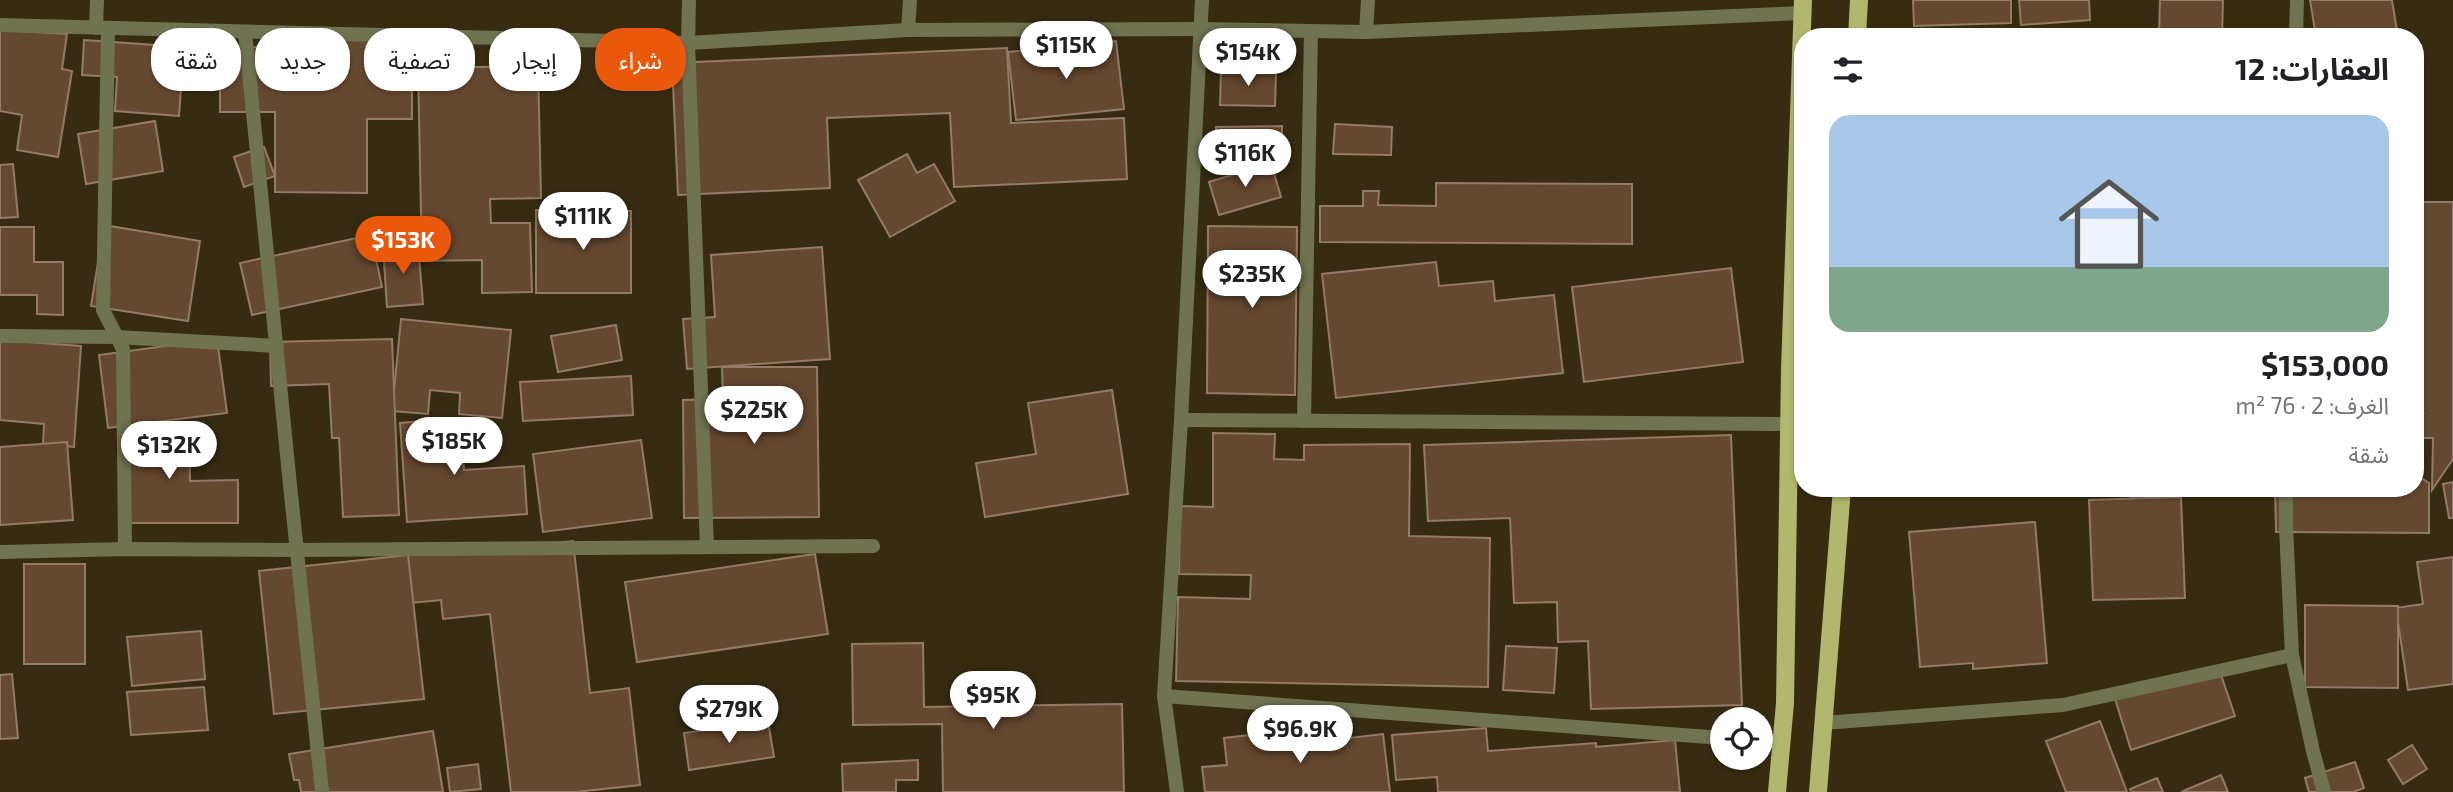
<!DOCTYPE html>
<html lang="ar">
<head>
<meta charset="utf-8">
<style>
	body { margin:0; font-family:"Exo 2","Noto Sans Arabic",sans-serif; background:#f2f2f2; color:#202124; direction:rtl; height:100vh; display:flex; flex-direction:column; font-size:26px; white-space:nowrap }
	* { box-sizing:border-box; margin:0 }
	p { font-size:23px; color:#757577 }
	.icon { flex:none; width:38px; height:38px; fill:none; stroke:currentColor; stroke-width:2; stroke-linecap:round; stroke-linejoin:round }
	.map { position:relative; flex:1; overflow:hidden; direction:ltr }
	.details { position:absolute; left:1794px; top:28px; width:630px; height:469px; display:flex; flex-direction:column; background:#fff; border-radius:28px; box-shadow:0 2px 5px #0004; direction:rtl }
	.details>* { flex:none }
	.guide { position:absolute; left:21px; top:28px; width:665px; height:63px; direction:rtl; display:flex; gap:14px }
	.controls { position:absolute; left:1710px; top:707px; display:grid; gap:14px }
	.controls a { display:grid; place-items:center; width:63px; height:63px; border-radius:50%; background:#fff; box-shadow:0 2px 5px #0004; font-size:35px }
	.price { position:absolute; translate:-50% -60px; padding:0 16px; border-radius:24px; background:#fff; color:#222; font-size:23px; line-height:46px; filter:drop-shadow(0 2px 4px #0008) }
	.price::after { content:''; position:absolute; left:50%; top:42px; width:21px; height:16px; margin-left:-10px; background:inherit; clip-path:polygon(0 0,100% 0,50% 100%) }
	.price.active { background:#ea580c; color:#fff }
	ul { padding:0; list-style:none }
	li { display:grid; align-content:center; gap:14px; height:371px; padding:0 35px }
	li+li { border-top:2px solid #e0e0e0 }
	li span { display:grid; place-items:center; height:217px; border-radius:21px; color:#555 }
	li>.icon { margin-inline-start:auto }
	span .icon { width:126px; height:126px; fill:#fffc; stroke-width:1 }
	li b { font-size:30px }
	h2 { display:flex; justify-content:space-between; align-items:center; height:84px; padding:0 35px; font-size:30px }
	.tag { padding:0 24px; border-radius:28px; background:#fff; box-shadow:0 2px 5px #0004; font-size:24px; line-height:63px }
	.tag.active { background:#ea580c; color:#fff }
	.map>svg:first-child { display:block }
</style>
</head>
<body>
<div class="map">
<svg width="2453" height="792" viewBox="0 0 2453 792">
	<rect width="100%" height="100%" fill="#372c12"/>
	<g fill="#654830" stroke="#947b67" stroke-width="2">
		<polygon points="1913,0 2011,0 2011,23 1914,26"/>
		<polygon points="2019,0 2089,0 2090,20 2021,25"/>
		<polygon points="2160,0 2223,0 2222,37 2159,35"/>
		<polygon points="2310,0 2392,0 2397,31 2389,32 2389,37 2316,37"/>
		<polygon points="0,30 67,34 62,69 72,71 58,157 17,150 22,115 0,111"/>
		<polygon points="336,37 412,38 412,119 367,119 367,193 275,192 275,112 220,112 220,47 336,48"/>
		<polygon points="84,40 184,47 179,116 115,111 117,77 82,75"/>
		<polygon points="1116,41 1124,109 1016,120 1008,52"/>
		<polygon points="1007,48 1011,123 1124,118 1127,179 954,187 950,113 827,118 830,188 678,195 672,63"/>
		<polygon points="538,66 541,198 490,199 491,223 530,223 532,292 482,293 482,260 422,261 418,68"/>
		<polygon points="1221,71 1276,72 1275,106 1220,105"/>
		<polygon points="155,121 163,171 86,184 78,134"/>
		<polygon points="1335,124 1392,127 1391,155 1333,154"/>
		<polygon points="1282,126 1282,155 1217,156 1216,127"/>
		<polygon points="264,147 275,176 244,187 234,157"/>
		<polygon points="907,154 917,173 934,164 955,201 890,237 858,180"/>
		<polygon points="2415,154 2423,154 2421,188 2415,188"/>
		<polygon points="1271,163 1281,197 1219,215 1209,182"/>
		<polygon points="13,164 18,217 0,218 0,165"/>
		<polygon points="1436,183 1632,184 1632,244 1320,242 1320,206 1363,206 1363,191 1379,191 1378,205 1436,206"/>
		<polygon points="2415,202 2453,202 2453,459 2432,490 2433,438 2415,438 2415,413 2422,413 2415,409"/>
		<polygon points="536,210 631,211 631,293 536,293"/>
		<polygon points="104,225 200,241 188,321 91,306"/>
		<polygon points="1208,226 1297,227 1295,395 1207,393"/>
		<polygon points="0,227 34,227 34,262 63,262 63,315 37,314 37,295 0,295"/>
		<polygon points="371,235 382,287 252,315 240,263"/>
		<polygon points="418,244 423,304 387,307 383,247"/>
		<polygon points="822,247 830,359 687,369 683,319 715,317 711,255"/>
		<polygon points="1436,262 1439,286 1493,281 1495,301 1554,295 1563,373 1336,398 1322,274"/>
		<polygon points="1731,268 1743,362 1584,382 1572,287"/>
		<polygon points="401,319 511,330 502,418 459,414 460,393 430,390 428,414 392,411"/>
		<polygon points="616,325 622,360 558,372 551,336"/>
		<polygon points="217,339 227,413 108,428 99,355"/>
		<polygon points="392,339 399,515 343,517 339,438 332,438 329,384 271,386 270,342"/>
		<polygon points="0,340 81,346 74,447 43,444 44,424 0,420"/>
		<polygon points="722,367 817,367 819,517 684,518 683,400 723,399"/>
		<polygon points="631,376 633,415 523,421 520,382"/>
		<polygon points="1112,390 1128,494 985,517 976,463 1036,454 1028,403"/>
		<polygon points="460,418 464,470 524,466 527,514 407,522 400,423"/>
		<polygon points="121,427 189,427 190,481 238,480 238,523 121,523"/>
		<polygon points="1213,433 1275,434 1274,459 1304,460 1304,445 1410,444 1409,536 1490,538 1488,687 1176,681 1178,597 1250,599 1251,575 1179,574 1180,506 1213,507"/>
		<polygon points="1731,435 1742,705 1591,709 1588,641 1558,642 1557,602 1514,603 1510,518 1428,521 1424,445"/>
		<polygon points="641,440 652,518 543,532 533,454"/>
		<polygon points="67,442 73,520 0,525 0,447"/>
		<polygon points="2415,474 2429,483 2429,533 2276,532 2275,488 2415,488"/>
		<polygon points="2453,482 2453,518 2449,518 2443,484"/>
		<polygon points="2025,488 2052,488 2052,496"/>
		<polygon points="2101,488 2155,488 2151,503"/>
		<polygon points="2181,497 2185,598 2093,600 2089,500"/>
		<polygon points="2035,522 2047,663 1973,669 1973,663 1920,667 1909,532"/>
		<polygon points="573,541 590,693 629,688 640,785 575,792 511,792 490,614 443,619 441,600 411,603 406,554 490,550"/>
		<polygon points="815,554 828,634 637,662 625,582"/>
		<polygon points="408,555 424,699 274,714 259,571"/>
		<polygon points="2453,557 2453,684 2408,690 2396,608 2423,604 2417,562"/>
		<rect x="24" y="564" width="61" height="100"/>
		<polygon points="2305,605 2398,606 2398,688 2305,687"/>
		<polygon points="201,631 205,679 132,686 127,637"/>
		<polygon points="923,643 924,707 1122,704 1124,792 943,792 942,724 853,725 852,644"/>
		<polygon points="1506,646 1557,648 1554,693 1503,690"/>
		<polygon points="2218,666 2235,716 2131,750 2115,699"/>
		<polygon points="12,674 18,738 0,739 0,675"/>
		<polygon points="204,687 208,730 131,735 127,692"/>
		<polygon points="768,721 774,757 689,770 684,733"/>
		<polygon points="2100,721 2127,792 2066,792 2046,741"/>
		<polygon points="1313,728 1315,742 1383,734 1390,792 1205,792 1202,767 1227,765 1224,738"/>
		<polygon points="1486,728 1488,751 1596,743 1596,747 1675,740 1680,792 1438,792 1437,777 1396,780 1392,735"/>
		<polygon points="433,731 443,792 301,792 299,780 294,780 289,754"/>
		<polygon points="2412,745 2427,769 2403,784 2388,760"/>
		<polygon points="918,760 918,780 896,780 896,792 843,792 842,764"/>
		<polygon points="2355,762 2364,788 2353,792 2309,792 2305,778"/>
		<polygon points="478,764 481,789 450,792 447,768"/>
		<polygon points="2221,775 2228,792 2181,792"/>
		<polygon points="2157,778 2163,792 2131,792 2130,789"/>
	</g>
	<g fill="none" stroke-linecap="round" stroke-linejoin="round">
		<g stroke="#6f7350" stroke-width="14">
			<polyline points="689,0 688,43 707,547"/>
			<polyline points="0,25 688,43 908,30 1201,29 1366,32 1803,13"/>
			<polyline points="96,28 97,0"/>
			<polyline points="108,28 103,310 123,349 125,549"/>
			<polyline points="908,30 910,0"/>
			<path d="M245 32C271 285 294 539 322 792"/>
			<polyline points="1366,32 1368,0"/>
			<polyline points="2296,37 2297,0"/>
			<polyline points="0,336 116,337 277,346"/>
			<polyline points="1181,420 1790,424"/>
			<polyline points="1304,421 1311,31"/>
			<polyline points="2286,488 2286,527 2292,655 2313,751 2324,792"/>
			<polyline points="0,552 125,549 295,550 873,546"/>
			<polyline points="1164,696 1722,738"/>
			<polyline points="1823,723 2063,705 2292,655"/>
			<polyline points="1760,741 1781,743"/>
			<polyline points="1177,792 1164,696 1181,420 1202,0"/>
		</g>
		<g stroke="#b1b76d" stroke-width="18">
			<polyline points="1857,37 1859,0"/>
			<polyline points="1777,792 1785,703 1790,369 1803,0"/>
			<polyline points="1818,792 1842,488"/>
		</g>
	</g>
</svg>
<div class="controls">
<a><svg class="icon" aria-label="locate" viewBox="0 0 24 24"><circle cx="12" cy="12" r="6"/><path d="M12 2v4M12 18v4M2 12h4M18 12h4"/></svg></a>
</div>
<b class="price" style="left:1066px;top:81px">$115K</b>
<b class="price" style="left:1248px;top:88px">$154K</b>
<b class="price" style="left:1245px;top:189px">$116K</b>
<b class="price" style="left:583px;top:252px">$111K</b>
<b class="price active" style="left:403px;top:276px">$153K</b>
<b class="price" style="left:1252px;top:310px">$235K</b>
<b class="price" style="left:754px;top:446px">$225K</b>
<b class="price" style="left:454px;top:477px">$185K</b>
<b class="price" style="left:169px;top:481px">$132K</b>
<b class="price" style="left:993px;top:731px">$95K</b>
<b class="price" style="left:729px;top:745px">$279K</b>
<b class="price" style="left:1300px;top:765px">$96.9K</b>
<div class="guide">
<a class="tag active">شراء</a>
<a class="tag">إيجار</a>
<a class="tag">تصفية</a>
<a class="tag">جديد</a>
<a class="tag">شقة</a>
</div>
<section class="details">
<h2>العقارات: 12<svg class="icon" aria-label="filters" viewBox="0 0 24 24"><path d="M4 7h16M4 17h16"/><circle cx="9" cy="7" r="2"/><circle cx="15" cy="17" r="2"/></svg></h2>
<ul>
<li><span style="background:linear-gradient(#a9c7e8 70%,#7fa58c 0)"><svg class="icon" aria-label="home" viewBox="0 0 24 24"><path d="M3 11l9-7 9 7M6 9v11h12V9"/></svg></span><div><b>$153,000</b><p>الغرف: 2 · 76 m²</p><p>شقة</p></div></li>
</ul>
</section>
</div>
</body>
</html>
